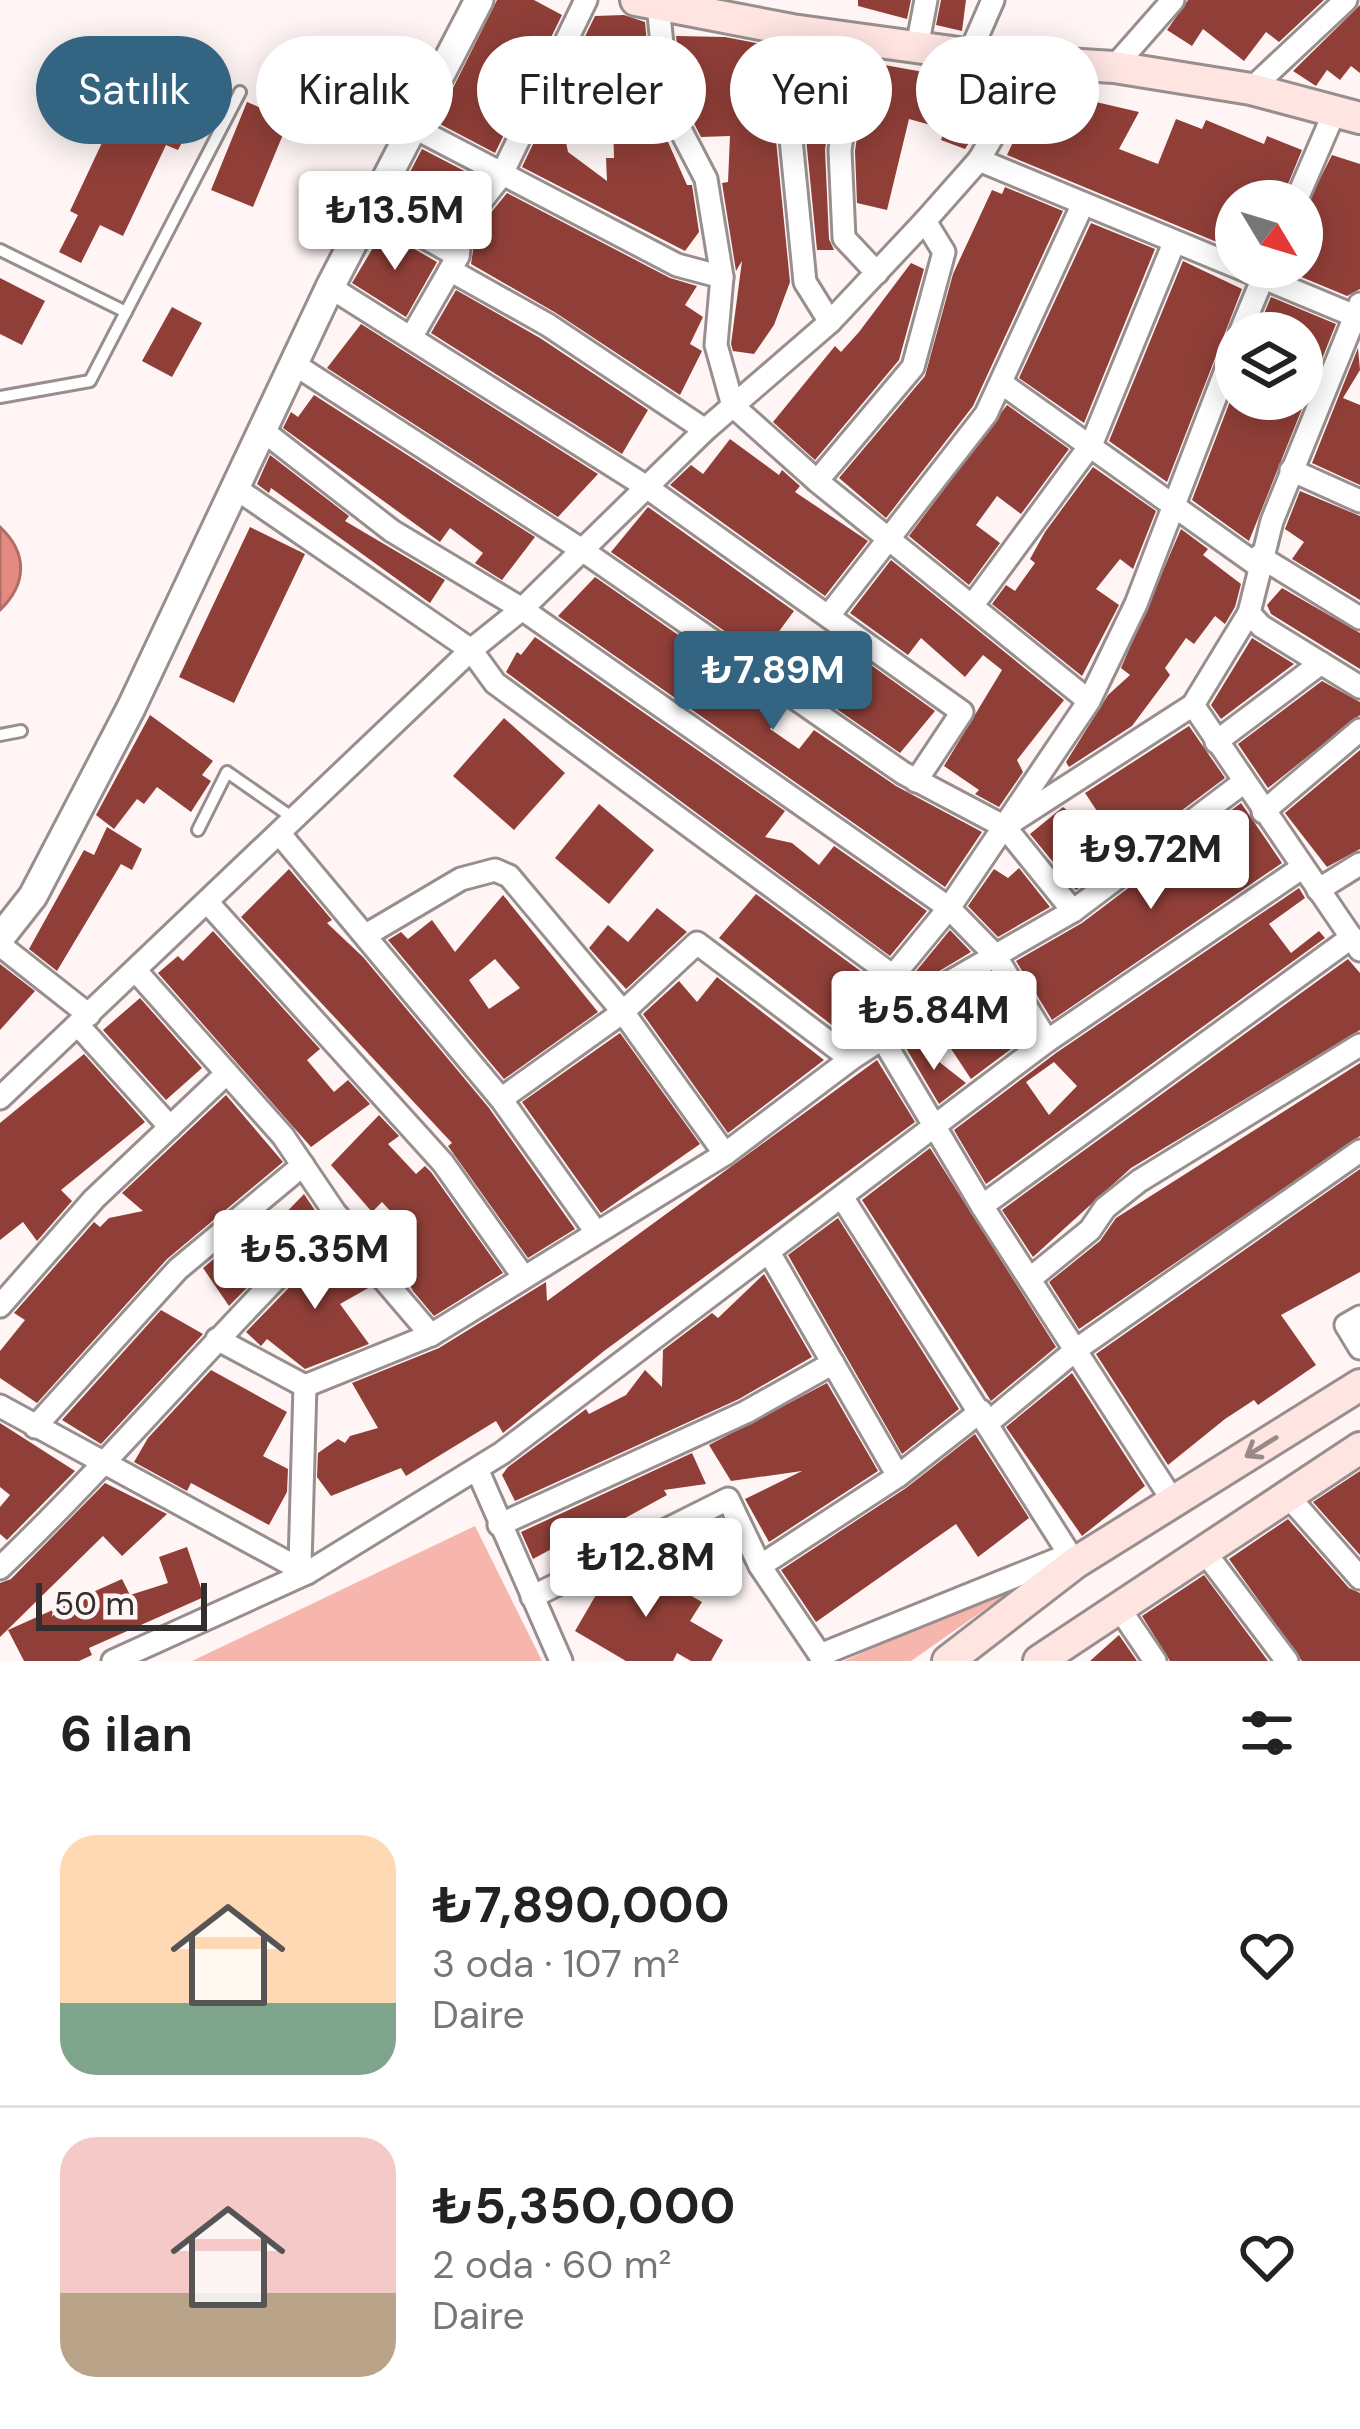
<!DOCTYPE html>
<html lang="tr">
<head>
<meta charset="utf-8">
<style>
	body { margin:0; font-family:"DM Sans",sans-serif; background:#f2f2f2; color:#222; height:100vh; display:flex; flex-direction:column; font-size:45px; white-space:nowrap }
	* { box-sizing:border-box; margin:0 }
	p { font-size:39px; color:#767676 }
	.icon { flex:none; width:66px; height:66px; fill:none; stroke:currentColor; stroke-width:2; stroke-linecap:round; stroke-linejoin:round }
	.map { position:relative; height:1661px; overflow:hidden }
	.details { display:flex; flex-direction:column; background:#fff; flex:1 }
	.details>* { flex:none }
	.banner { position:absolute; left:36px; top:36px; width:1290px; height:108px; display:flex; gap:24px }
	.needle { width:78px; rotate:128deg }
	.buttons { position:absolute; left:1215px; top:180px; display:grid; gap:24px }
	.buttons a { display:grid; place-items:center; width:108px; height:108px; border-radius:50%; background:#fff; box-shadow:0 6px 30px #0003; font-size:60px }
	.scale { position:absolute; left:36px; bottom:30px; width:171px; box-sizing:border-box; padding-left:12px; border:6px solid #322e2d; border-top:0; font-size:33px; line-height:42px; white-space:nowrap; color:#322e2d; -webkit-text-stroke:9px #fef5f4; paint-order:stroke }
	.price { position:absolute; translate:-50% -102px; padding:0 27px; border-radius:12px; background:#fff; color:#222; font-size:39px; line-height:78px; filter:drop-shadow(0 3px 6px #0008) }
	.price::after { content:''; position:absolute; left:50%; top:72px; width:36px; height:27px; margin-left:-18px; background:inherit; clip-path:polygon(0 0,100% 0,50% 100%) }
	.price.on { background:#336583; color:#fff }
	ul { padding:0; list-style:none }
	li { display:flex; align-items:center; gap:36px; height:300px; padding:0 60px }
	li+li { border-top:3px solid #e0e0e0 }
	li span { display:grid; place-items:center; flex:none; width:336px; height:240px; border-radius:36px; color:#555 }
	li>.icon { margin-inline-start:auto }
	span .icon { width:144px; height:144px; fill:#fffc; stroke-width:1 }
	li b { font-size:51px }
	h2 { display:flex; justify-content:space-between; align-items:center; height:144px; padding:0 60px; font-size:51px }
	.pill { padding:0 42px; border-radius:54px; background:#fff; box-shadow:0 6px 30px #0003; font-size:42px; line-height:108px }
	.pill.on { background:#336583; color:#fff }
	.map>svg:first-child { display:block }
</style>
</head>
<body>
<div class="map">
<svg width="1360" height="1661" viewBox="0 0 1360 1661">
	<rect width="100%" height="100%" fill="#fef5f4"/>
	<g fill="#f6b6ae">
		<polygon points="475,1526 542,1661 192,1661"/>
		<polygon points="1030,1578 911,1661 844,1661"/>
	</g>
	<path fill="#e48a80" stroke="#af6e67" stroke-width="3" d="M0 527C28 553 27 584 0 610Z"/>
	<g fill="#903f38" fill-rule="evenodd">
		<polygon points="497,0 534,0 562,15 535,70 505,71 527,87 495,153 436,122"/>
		<polygon points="858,0 911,0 907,19 858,6"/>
		<polygon points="941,0 966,0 962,31 936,25"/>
		<polygon points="1188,0 1324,0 1279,42 1266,32 1244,61 1203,29 1192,46 1167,30"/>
		<polygon points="1360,5 1360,73 1351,66 1340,80 1327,70 1316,86 1293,71"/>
		<polygon points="624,15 645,22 653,108 687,185 692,185 699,232 685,251 522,167 551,107 560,113 568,152 607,181 606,158 614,158 613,121 576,122 574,59 595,16"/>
		<polygon points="676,36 725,37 777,47 776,140 790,282 774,325 754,354 733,351 731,344 742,261 736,271 722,183 728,182 730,136 701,137 683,102"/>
		<polygon points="807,52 838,56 825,150 829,239 834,250 817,250 806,138"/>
		<polygon points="868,62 951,77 943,107 983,121 965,149 941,140 945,129 909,119 887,210 857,203 855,151"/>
		<polygon points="156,65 193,84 201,67 217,75 178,150 166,145 123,236 100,225 81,263 59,252 78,215 70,211 108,130 115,134"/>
		<polygon points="1040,89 1139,112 1119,149 1158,164 1176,119 1202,129 1206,120 1264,144 1267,136 1302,150 1281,201 1236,201 1236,250 1007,155 1013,142 1008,140 1018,123 1025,126"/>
		<polygon points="247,102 289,120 253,207 211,190"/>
		<polygon points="422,149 480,179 450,216 446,232 394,203"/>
		<polygon points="1332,155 1360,164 1360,289 1347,296 1282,269 1302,267 1302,214"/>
		<polygon points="1005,187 1063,211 973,406 886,518 839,478 925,376 953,274 992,190 1002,194"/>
		<polygon points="507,193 670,278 697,286 685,305 703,317 690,344 702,351 680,395 556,313 471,264 476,231"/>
		<polygon points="1091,223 1155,249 1084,423 1019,378"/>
		<polygon points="383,231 437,262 406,317 352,283"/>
		<polygon points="1183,261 1242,289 1167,482 1109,441"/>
		<polygon points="911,263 924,269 899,360 815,460 773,422 835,346 841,352 859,332"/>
		<polygon points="0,278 45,301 22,345 0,334"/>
		<polygon points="456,290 540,338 648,410 622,454 431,333"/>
		<polygon points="1271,297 1336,324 1249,541 1192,500 1236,386 1236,399 1302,399 1302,333 1256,333"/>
		<polygon points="172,307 202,323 172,377 142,361"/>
		<polygon points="361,324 598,474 558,517 327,368"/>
		<polygon points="1358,348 1360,370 1343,398 1360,405 1360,485 1312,463"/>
		<polygon points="314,395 535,537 502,580 475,563 483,553 450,528 440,542 283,428 291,412 298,417"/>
		<polygon points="1007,405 1069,449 1021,514 997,496 976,525 1000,543 969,585 909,536"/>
		<polygon points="730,439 779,475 782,470 800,486 795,492 868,541 825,596 670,485 691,465 703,474"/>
		<polygon points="270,455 349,516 345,521 445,580 430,603 271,488 269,493 257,484"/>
		<polygon points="1093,467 1156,511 1133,569 1120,559 1096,589 1119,605 1082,676 992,604 1006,585 1015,591 1035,563 1030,559 1045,532"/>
		<polygon points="1300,491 1360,516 1360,600 1292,559 1304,542 1285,529"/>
		<polygon points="648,507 794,611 777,634 779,642 821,674 843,645 935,711 900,753 611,552"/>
		<polygon points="250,527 305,554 234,703 179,677"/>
		<polygon points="1181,529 1208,549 1203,555 1241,584 1235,607 1225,624 1215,616 1194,644 1186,638 1165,668 1170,675 1132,726 1069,767 1066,762 1108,695 1130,675 1121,668"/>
		<polygon points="891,560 1064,700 1017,760 1023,772 999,807 975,794 979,790 944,766 1002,670 983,655 965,677 921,638 908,655 850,613"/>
		<polygon points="595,577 786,710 770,729 799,749 814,730 896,786 982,832 945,887 558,616"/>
		<polygon points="1282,588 1360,633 1360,669 1271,614 1267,605"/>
		<polygon points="535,637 785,811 765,837 792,843 819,865 834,846 927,911 890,956 506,672 517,652 521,655"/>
		<polygon points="1252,638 1294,664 1221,719 1211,705"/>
		<polygon points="1322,681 1360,702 1360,715 1268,788 1238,744"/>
		<polygon points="150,715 213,761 202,775 211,781 191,812 157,787 144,804 137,799 114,829 96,815"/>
		<polygon points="504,718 565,773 514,830 453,776"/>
		<polygon points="1189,726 1225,778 1125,853 1085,793"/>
		<polygon points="1360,750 1360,849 1327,867 1285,813"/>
		<polygon points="1241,803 1282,863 1052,1020 1016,961 1082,923"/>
		<polygon points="599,804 654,850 609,904 555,858"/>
		<polygon points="1063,807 1122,856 1076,890 1030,834"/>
		<polygon points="107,827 142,849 132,870 121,864 57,971 29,949 84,850 94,855"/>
		<polygon points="1019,868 1050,907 998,937 968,906 994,869 1008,878"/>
		<polygon points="289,869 332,920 327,923 363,957 489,1108 575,1229 528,1258 448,1146 452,1143 241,917"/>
		<path d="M1299 888 1305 898 1269 924 1291 953 1319 931 1325 938 986 1184 954 1130 1056 1053ZM1054 1062 1077 1086 1049 1115 1026 1082Z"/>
		<polygon points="756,894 874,981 837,1029 719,938"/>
		<path d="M503 895 598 1012 504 1079 388 940 401 932 408 939 432 920 455 952ZM495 959 520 988 489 1009 469 980Z"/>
		<polygon points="657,908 687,932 626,989 589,948 608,925 628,942"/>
		<polygon points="950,930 971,952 931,976 920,990 908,981"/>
		<polygon points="213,931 320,1049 307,1060 334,1092 348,1080 370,1104 311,1147 158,973 178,956 183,961"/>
		<polygon points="1348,959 1360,973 1360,1030 1131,1168 1033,1257 1002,1210"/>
		<polygon points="0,964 35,991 0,1030"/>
		<polygon points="990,976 1027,1037 971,1079 934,1023 950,999"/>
		<polygon points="717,977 824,1060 728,1133 643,1014 679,981 697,1002"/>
		<polygon points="140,998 202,1068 166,1100 103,1030"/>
		<polygon points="620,1033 700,1144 601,1213 522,1102"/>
		<polygon points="910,1039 966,1083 939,1104 903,1043"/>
		<polygon points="84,1054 145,1122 61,1190 72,1201 37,1241 23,1222 0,1240 0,1123"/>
		<polygon points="877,1060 915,1122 604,1351 503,1433 496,1421 406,1476 401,1468 331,1496 317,1477 318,1453 338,1439 345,1443 350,1436 378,1428 352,1383 439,1348 546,1282 547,1301"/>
		<polygon points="1360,1063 1360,1136 1079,1329 1049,1282 1100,1241 1116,1218"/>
		<polygon points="226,1095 283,1162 167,1259 37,1403 0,1378 0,1351 25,1320 14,1313 94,1222 100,1227 109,1218 143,1211 122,1193"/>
		<polygon points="379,1115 399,1136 388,1144 416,1174 425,1166 431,1172 503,1273 434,1316 413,1291 390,1244 408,1230 382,1202 372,1212 331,1165"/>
		<polygon points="930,1148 1056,1347 991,1401 862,1200"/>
		<polygon points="1360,1169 1360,1272 1281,1315 1316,1365 1258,1405 1254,1400 1225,1419 1168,1465 1096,1354"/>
		<polygon points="304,1194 318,1215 229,1306 203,1268 268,1214 275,1224"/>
		<polygon points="838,1218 959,1409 902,1454 788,1255"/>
		<polygon points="335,1240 370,1287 340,1304 369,1344 305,1369 267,1339 261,1346 246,1332"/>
		<polygon points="764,1274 812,1357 739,1399 515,1501 502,1475 508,1467 586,1409 589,1414 626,1395 645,1370 662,1387 663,1350 712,1313 718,1318"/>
		<polygon points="161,1310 203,1334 101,1444 62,1420"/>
		<polygon points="211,1370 287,1412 263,1456 288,1469 287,1492 269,1525 191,1483 187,1491 134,1462 148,1438"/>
		<polygon points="1072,1373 1145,1486 1082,1536 1006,1427"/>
		<polygon points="827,1383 878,1471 769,1542 745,1499 802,1471 731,1481 709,1445"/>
		<polygon points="0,1423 75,1471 7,1540 0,1534 0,1507 10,1495 0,1487"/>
		<polygon points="975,1434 1029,1518 978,1557 956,1524 816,1622 781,1570 906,1488"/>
		<polygon points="692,1453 706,1484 664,1490 667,1495 560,1554 557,1546 533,1559 521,1532"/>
		<polygon points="1360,1471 1360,1555 1313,1502"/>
		<polygon points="105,1483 167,1514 122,1556 103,1536 0,1637 0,1583 11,1579"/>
		<polygon points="721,1519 740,1562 690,1585 669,1545"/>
		<polygon points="1288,1519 1349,1588 1360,1593 1360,1661 1302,1661 1229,1559"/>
		<polygon points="187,1547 204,1597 89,1648 92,1655 79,1661 24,1661 8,1630 122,1579 130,1595 168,1583 159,1557"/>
		<polygon points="634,1563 702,1602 690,1621 723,1640 711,1661 691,1661 677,1653 673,1661 626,1661 575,1631 607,1576"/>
		<polygon points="1204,1575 1268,1661 1170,1661 1142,1616"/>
		<polygon points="1119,1635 1137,1661 1090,1661"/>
	</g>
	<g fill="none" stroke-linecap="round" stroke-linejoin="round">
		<g stroke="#988e8d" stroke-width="16">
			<g id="service">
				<polyline points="0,250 126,312"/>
				<polyline points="0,397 90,381 240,92"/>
				<polyline points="0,735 21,731"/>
				<polyline points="198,830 227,772 293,818"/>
			</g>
		</g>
		<g stroke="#988e8d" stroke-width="27">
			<g id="minor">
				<polyline points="658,4 668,106 706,179 722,277 716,345 733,406 817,481 1089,701"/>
				<polyline points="792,30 791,139 805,282 830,322"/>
				<polyline points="856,38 840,150 844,238 877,273"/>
				<polyline points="917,47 926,0"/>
				<polyline points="969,55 993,0"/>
				<polyline points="1114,67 1173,0"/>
				<polyline points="1251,89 1346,0"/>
				<polyline points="413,127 677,265 722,277"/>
				<polyline points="979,160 1360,318"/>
				<polyline points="1296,201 1334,113"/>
				<polyline points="371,207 458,256"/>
				<polyline points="450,270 548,325 705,430"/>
				<polyline points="330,287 645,486 962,712 916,781"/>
				<polyline points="1240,333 1267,268"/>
				<polyline points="412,336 458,256 462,225 501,176 586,0"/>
				<polyline points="294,364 582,550 903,773 1005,827 1073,911"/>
				<polyline points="1004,385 1257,565"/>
				<polyline points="262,430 392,531 522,609 949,908 995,955 1047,1041"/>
				<polyline points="1291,470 1360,501"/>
				<polyline points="817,481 913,367 944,252 925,221"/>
				<polyline points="234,487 471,650 495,683 893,976"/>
				<polyline points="1259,556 1360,618"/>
				<polyline points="972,606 1092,443 1174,243"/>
				<polyline points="1249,613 1261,626 1360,687"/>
				<polyline points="830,614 986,414 1082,206"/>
				<polyline points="1193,705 1360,950"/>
				<polyline points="1216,742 1321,663"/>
				<polyline points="1263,812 1360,730"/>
				<polyline points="1015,820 1193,705 1249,613 1272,521 1360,304"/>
				<polyline points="279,833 501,1099 596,1232"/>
				<polyline points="1318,890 1360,864"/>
				<polyline points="208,903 443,1163 523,1276"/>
				<polyline points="366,935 461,879 495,870 509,876 623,1012 725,1154"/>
				<polyline points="0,945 89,1015"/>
				<polyline points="136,971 283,1136 367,1260 431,1335"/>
				<polyline points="78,1025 170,1127"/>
				<polyline points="882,1038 982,1206 1173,1501"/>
				<polyline points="0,1098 471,650 522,609 705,430 830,322 925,221 979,160 1012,103 1017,61"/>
				<polyline points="501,1099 623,1012 697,943 851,1059 893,976 949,908 1089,701 1136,604 1236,344"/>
				<polyline points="842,1197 1075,1563"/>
				<polyline points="982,1206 1352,937"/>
				<polyline points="770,1254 898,1476"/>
				<polyline points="1031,1278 1090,1230 1105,1208 1139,1181 1360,1045"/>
				<polyline points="0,1306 94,1199 227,1073"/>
				<polyline points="1360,1317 1346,1325 1360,1348"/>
				<polyline points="217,1339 305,1386 431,1335 725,1154 851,1059 925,1011 939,988 1073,911 1244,782"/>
				<polyline points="0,1406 307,1573"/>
				<polyline points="989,1422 1077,1349 1360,1151"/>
				<polyline points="35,1427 178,1269 303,1165"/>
				<polyline points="477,1469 561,1661"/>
				<polyline points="1287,1495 1360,1578"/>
				<polyline points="499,1525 746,1412 833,1363"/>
				<polyline points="1204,1551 1287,1661"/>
				<polyline points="300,1565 305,1386"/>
				<polyline points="760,1566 898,1476 981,1411"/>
				<path d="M0 1568C118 1455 221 1330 338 1216"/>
				<polyline points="532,1597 728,1499 760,1566 820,1655"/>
				<polyline points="1119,1608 1155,1661"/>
				<polyline points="113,1661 307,1573 502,1453 1047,1041 1303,867"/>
				<polyline points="824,1661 820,1655 1058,1559 1072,1566"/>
			</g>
		</g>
		<g stroke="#988e8d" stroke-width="33">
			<polyline id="tertiary" points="0,938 33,896 131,708 330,287 479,0"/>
		</g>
		<g stroke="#988e8d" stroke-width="36">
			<g id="secondary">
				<polyline points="636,0 792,30 1017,61 1114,67 1251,89 1360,118"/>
				<polyline points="948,1661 1075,1563 1360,1385"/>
				<polyline points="1039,1661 1360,1448"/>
			</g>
		</g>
		<use href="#service" stroke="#fff" stroke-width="10"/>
		<use href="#minor" stroke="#fff" stroke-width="21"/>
		<use href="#tertiary" stroke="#fff" stroke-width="27"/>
		<use href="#secondary" stroke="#fee5e2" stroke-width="30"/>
	</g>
	<defs><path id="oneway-shaft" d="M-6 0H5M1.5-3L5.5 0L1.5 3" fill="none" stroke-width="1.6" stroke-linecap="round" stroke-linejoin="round" transform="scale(3)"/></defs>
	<use stroke="#988a88" href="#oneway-shaft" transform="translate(1261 1447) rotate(148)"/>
</svg>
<div class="buttons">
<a><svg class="needle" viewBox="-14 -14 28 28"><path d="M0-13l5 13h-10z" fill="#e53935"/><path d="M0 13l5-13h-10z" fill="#767676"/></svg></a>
<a><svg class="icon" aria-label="layers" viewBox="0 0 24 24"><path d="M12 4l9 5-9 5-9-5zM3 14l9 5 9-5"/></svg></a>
</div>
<div class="scale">50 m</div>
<b class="price" style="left:395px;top:273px">₺13.5M</b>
<b class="price on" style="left:773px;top:733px">₺7.89M</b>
<b class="price" style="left:1151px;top:912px">₺9.72M</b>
<b class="price" style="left:934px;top:1073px">₺5.84M</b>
<b class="price" style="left:315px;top:1312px">₺5.35M</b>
<b class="price" style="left:646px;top:1620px">₺12.8M</b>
<div class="banner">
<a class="pill on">Satılık</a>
<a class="pill">Kiralık</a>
<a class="pill">Filtreler</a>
<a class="pill">Yeni</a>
<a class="pill">Daire</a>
</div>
</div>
<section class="details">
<h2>6 ilan<svg class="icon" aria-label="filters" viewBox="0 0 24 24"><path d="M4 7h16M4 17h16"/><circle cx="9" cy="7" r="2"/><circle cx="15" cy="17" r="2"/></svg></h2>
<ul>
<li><span style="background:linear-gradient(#ffd9b3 70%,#7fa58c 0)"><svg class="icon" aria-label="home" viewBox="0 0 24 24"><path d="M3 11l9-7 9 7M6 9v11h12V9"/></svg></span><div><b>₺7,890,000</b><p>3 oda · 107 m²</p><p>Daire</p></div><svg class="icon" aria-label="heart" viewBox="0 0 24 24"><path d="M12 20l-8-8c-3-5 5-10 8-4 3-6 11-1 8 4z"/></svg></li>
<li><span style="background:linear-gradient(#f6c9c9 65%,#b9a48a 0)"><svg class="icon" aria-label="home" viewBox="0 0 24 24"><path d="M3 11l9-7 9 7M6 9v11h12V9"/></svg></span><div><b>₺5,350,000</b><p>2 oda · 60 m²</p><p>Daire</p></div><svg class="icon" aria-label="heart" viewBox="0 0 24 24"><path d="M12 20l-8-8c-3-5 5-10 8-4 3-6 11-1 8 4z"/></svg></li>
</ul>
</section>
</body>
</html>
